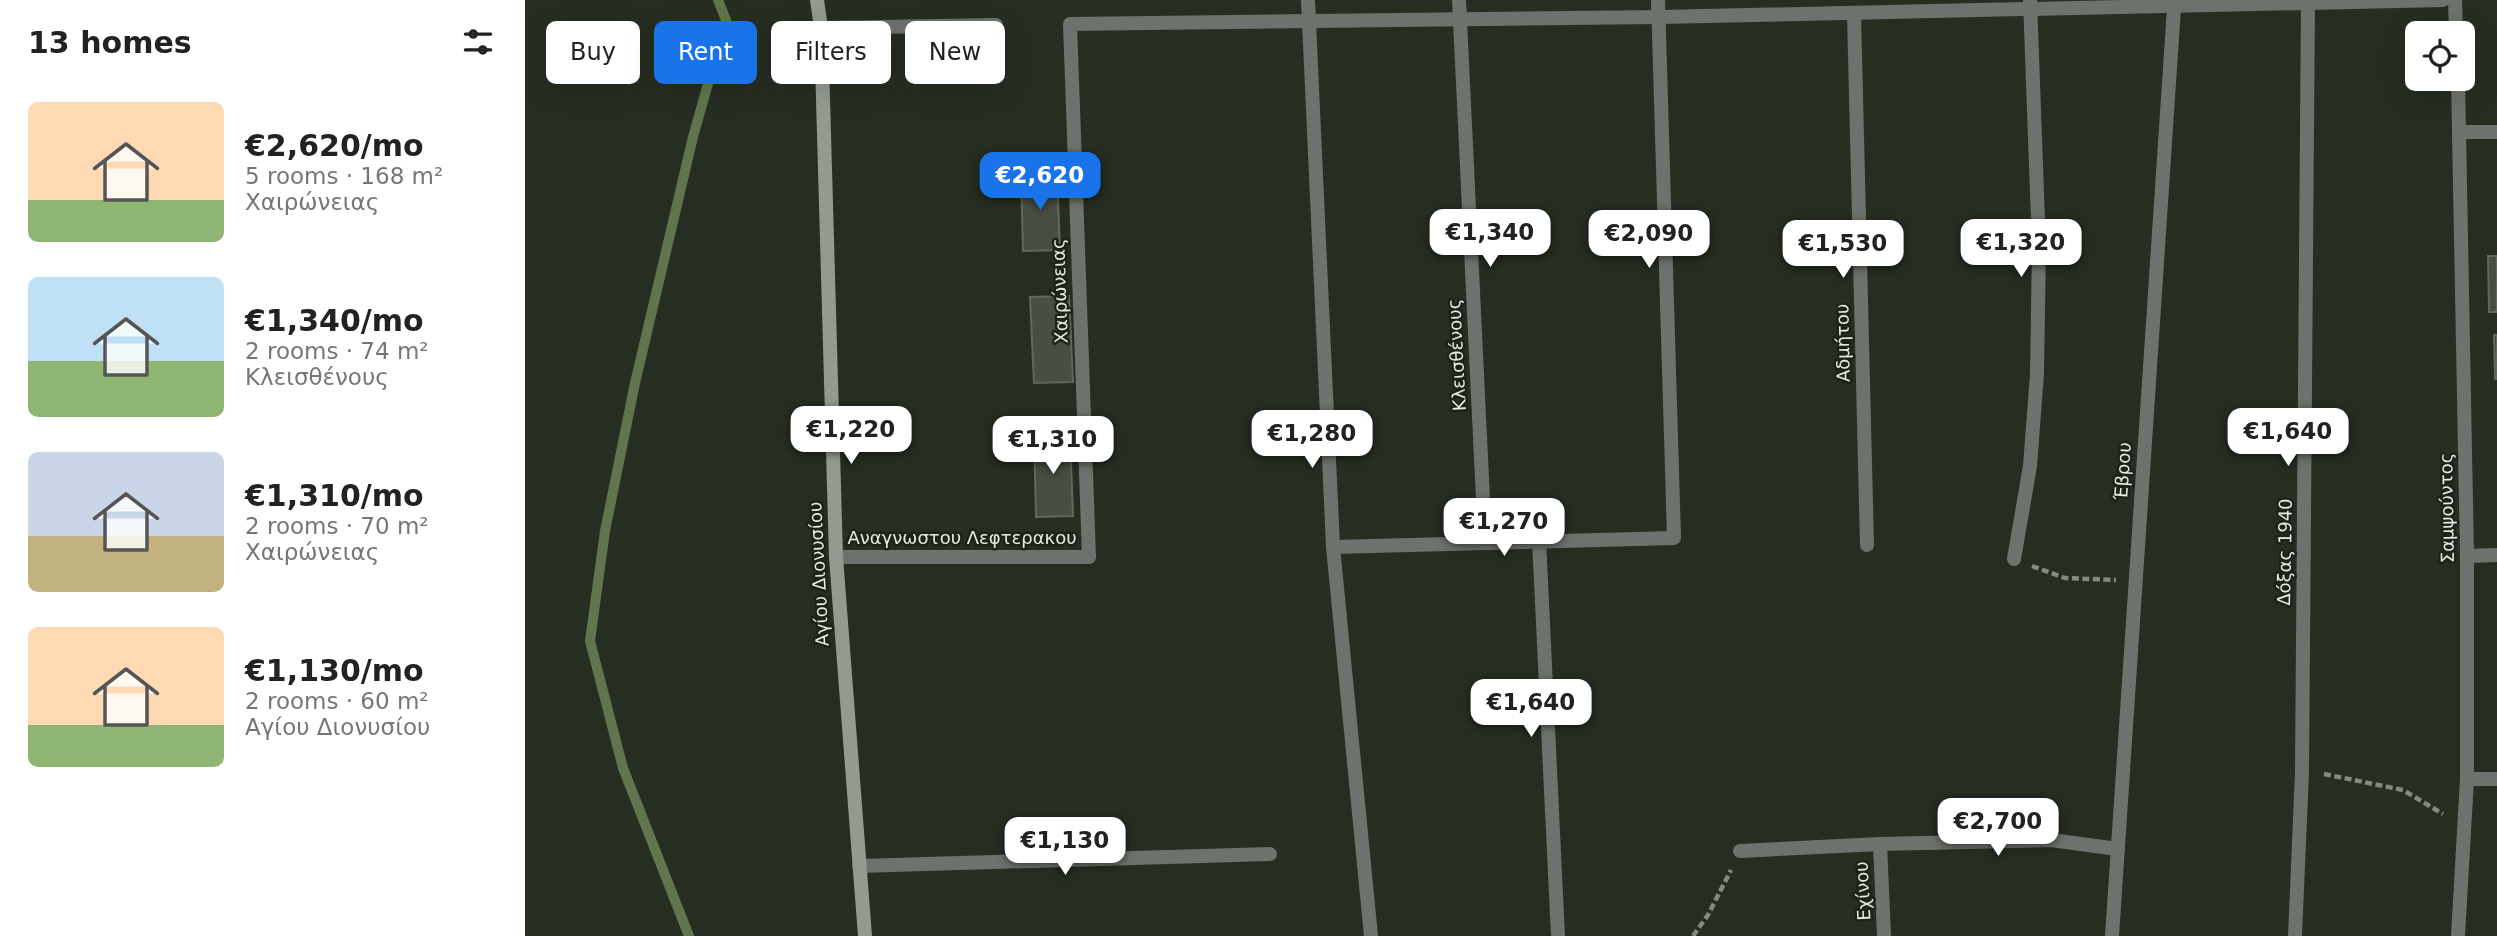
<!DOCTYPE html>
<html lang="en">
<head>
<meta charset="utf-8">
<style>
	body { margin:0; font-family:"DejaVu Sans",sans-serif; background:#f6f6f6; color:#222; height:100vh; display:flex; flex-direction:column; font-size:26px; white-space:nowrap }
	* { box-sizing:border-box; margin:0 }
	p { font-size:23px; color:#767676 }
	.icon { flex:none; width:38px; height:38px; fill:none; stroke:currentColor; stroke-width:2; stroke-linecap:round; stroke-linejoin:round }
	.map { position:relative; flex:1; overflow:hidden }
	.side { display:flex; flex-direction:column; background:#fff; width:525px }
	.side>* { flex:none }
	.top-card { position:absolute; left:21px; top:21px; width:665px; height:63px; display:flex; gap:14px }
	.buttons { position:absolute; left:1880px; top:21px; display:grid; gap:14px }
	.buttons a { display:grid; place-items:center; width:70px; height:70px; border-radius:10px; background:#fff; box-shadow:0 7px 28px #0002; font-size:35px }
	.price { position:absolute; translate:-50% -60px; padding:0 16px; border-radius:14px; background:#fff; color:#222; font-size:23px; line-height:46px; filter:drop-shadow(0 2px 4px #0008) }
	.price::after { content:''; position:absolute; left:50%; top:42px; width:21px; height:16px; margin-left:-10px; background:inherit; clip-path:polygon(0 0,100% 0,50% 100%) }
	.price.active { background:#1a73e8; color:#fff }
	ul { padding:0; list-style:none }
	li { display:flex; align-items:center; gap:21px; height:175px; padding:0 28px }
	li span { display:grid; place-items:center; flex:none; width:196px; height:140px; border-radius:10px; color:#555 }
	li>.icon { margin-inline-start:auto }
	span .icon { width:84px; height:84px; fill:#fffc; stroke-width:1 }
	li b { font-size:30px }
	h2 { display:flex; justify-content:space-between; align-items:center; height:84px; padding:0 28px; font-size:30px }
	.chip { padding:0 24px; border-radius:10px; background:#fff; box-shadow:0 7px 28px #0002; font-size:24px; line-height:63px }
	.chip.active { background:#1a73e8; color:#fff }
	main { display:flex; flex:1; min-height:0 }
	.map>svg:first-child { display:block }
</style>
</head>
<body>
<main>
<section class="side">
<h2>13 homes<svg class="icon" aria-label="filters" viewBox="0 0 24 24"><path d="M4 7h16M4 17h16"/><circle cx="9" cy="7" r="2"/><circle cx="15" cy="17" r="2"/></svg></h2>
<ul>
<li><span style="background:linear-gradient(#ffd9b3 70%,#8fb573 0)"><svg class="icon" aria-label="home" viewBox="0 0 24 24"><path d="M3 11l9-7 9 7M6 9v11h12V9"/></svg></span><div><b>€2,620/mo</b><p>5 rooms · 168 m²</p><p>Χαιρώνειας</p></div></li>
<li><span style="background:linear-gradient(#bfe0f5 60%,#8fb573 0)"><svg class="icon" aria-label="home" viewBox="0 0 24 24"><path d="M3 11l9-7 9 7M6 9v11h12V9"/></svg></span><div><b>€1,340/mo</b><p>2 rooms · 74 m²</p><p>Κλεισθένους</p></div></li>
<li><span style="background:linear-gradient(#c9d6e8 60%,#c2b280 0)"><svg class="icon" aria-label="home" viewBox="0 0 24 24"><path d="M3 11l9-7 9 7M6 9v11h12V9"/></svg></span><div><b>€1,310/mo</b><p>2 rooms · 70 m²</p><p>Χαιρώνειας</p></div></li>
<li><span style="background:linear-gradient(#ffd9b3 70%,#8fb573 0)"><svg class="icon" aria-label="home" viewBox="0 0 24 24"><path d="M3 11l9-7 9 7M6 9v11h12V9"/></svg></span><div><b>€1,130/mo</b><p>2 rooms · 60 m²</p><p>Αγίου Διονυσίου</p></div></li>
</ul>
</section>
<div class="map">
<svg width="1972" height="936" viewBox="0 0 1972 936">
	<rect width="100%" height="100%" fill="#262d21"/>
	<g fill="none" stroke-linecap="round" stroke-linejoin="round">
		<polyline stroke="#60754e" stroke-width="10" points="164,936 98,768 65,641 80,531 110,383 168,137 201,20 193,0"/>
	</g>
	<g fill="#474e42" stroke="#61685b" stroke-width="2">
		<polygon points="532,173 535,250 498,251 496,174"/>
		<polygon points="1963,256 1972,256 1972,312 1964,312"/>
		<polygon points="544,296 548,382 509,383 505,297"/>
		<polygon points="1969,335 1972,335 1972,379 1970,379"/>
		<polygon points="545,435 548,516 511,517 509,436"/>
	</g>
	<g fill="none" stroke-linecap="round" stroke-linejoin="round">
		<g stroke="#848a80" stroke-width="4.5" stroke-dasharray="7 3.5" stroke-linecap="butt">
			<polyline points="1507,566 1540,578 1591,580"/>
			<polyline points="1799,774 1878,790 1918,814"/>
			<polyline points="1168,936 1183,915 1206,870"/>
		</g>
		<polyline stroke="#6e726c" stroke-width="14" points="1215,851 1355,844"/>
		<g stroke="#6e726c" stroke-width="14">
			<polyline points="783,0 808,547 846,936"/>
			<polyline points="934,0 960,541"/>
			<polyline points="1930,0 1931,33"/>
			<polyline points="1329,14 1342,545"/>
			<polyline points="296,28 471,25"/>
			<polyline points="1935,132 1972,132"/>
			<polyline points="1014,540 1033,936"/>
			<polyline points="808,547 1149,538 1133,0"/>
			<polyline points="1942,556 1972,555"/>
			<polyline points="311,557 564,557 545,24 1134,17 1918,0"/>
			<polyline points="1489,559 1505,466 1512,374 1514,248 1505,0"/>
			<polyline points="1942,779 1972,779"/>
			<polyline points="334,866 745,854"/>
			<polyline points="1359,936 1355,844 1526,840 1593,849"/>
			<polyline points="1587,936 1649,8"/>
			<polyline points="1770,936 1777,772 1783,0"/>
			<polyline points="1933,936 1942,779 1942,556 1933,79"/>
		</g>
		<polyline stroke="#959a91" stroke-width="14" points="292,0 296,28 311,557 340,936"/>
	</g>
	<g text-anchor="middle" stroke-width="5" stroke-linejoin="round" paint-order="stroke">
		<g font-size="18" fill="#e5eae2" stroke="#1d2318">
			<text transform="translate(535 291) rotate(-92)" y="6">Χαιρώνειας</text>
			<text transform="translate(1318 343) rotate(-91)" y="6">Αδμήτου</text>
			<text transform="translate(932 355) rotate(-93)" y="6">Κλεισθένους</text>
			<text transform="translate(1598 471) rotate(-86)" y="6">Έβρου</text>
			<text transform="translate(1922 508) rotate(-91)" y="6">Σαμψούντος</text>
			<text x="437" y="544">Αναγνωστου Λεφτερακου</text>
			<text transform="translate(1760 552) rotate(-89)" y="6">Δόξας 1940</text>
			<text transform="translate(294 574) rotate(-93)" y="6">Αγίου Διονυσίου</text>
			<text transform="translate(1338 891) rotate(-93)" y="6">Εχίνου</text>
		</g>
	</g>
</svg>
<div class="buttons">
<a><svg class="icon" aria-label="locate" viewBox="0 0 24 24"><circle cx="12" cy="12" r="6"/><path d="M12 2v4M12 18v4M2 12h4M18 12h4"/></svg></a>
</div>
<b class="price active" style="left:515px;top:212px">€2,620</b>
<b class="price" style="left:965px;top:269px">€1,340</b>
<b class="price" style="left:1124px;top:270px">€2,090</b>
<b class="price" style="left:1496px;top:279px">€1,320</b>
<b class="price" style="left:1318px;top:280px">€1,530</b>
<b class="price" style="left:326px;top:466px">€1,220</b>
<b class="price" style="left:1763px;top:468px">€1,640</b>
<b class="price" style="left:787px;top:470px">€1,280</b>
<b class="price" style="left:528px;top:476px">€1,310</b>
<b class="price" style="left:979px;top:558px">€1,270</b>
<b class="price" style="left:1006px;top:739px">€1,640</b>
<b class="price" style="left:1473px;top:858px">€2,700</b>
<b class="price" style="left:540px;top:877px">€1,130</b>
<div class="top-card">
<a class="chip">Buy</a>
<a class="chip active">Rent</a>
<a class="chip">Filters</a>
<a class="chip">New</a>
</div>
</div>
</main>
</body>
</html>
